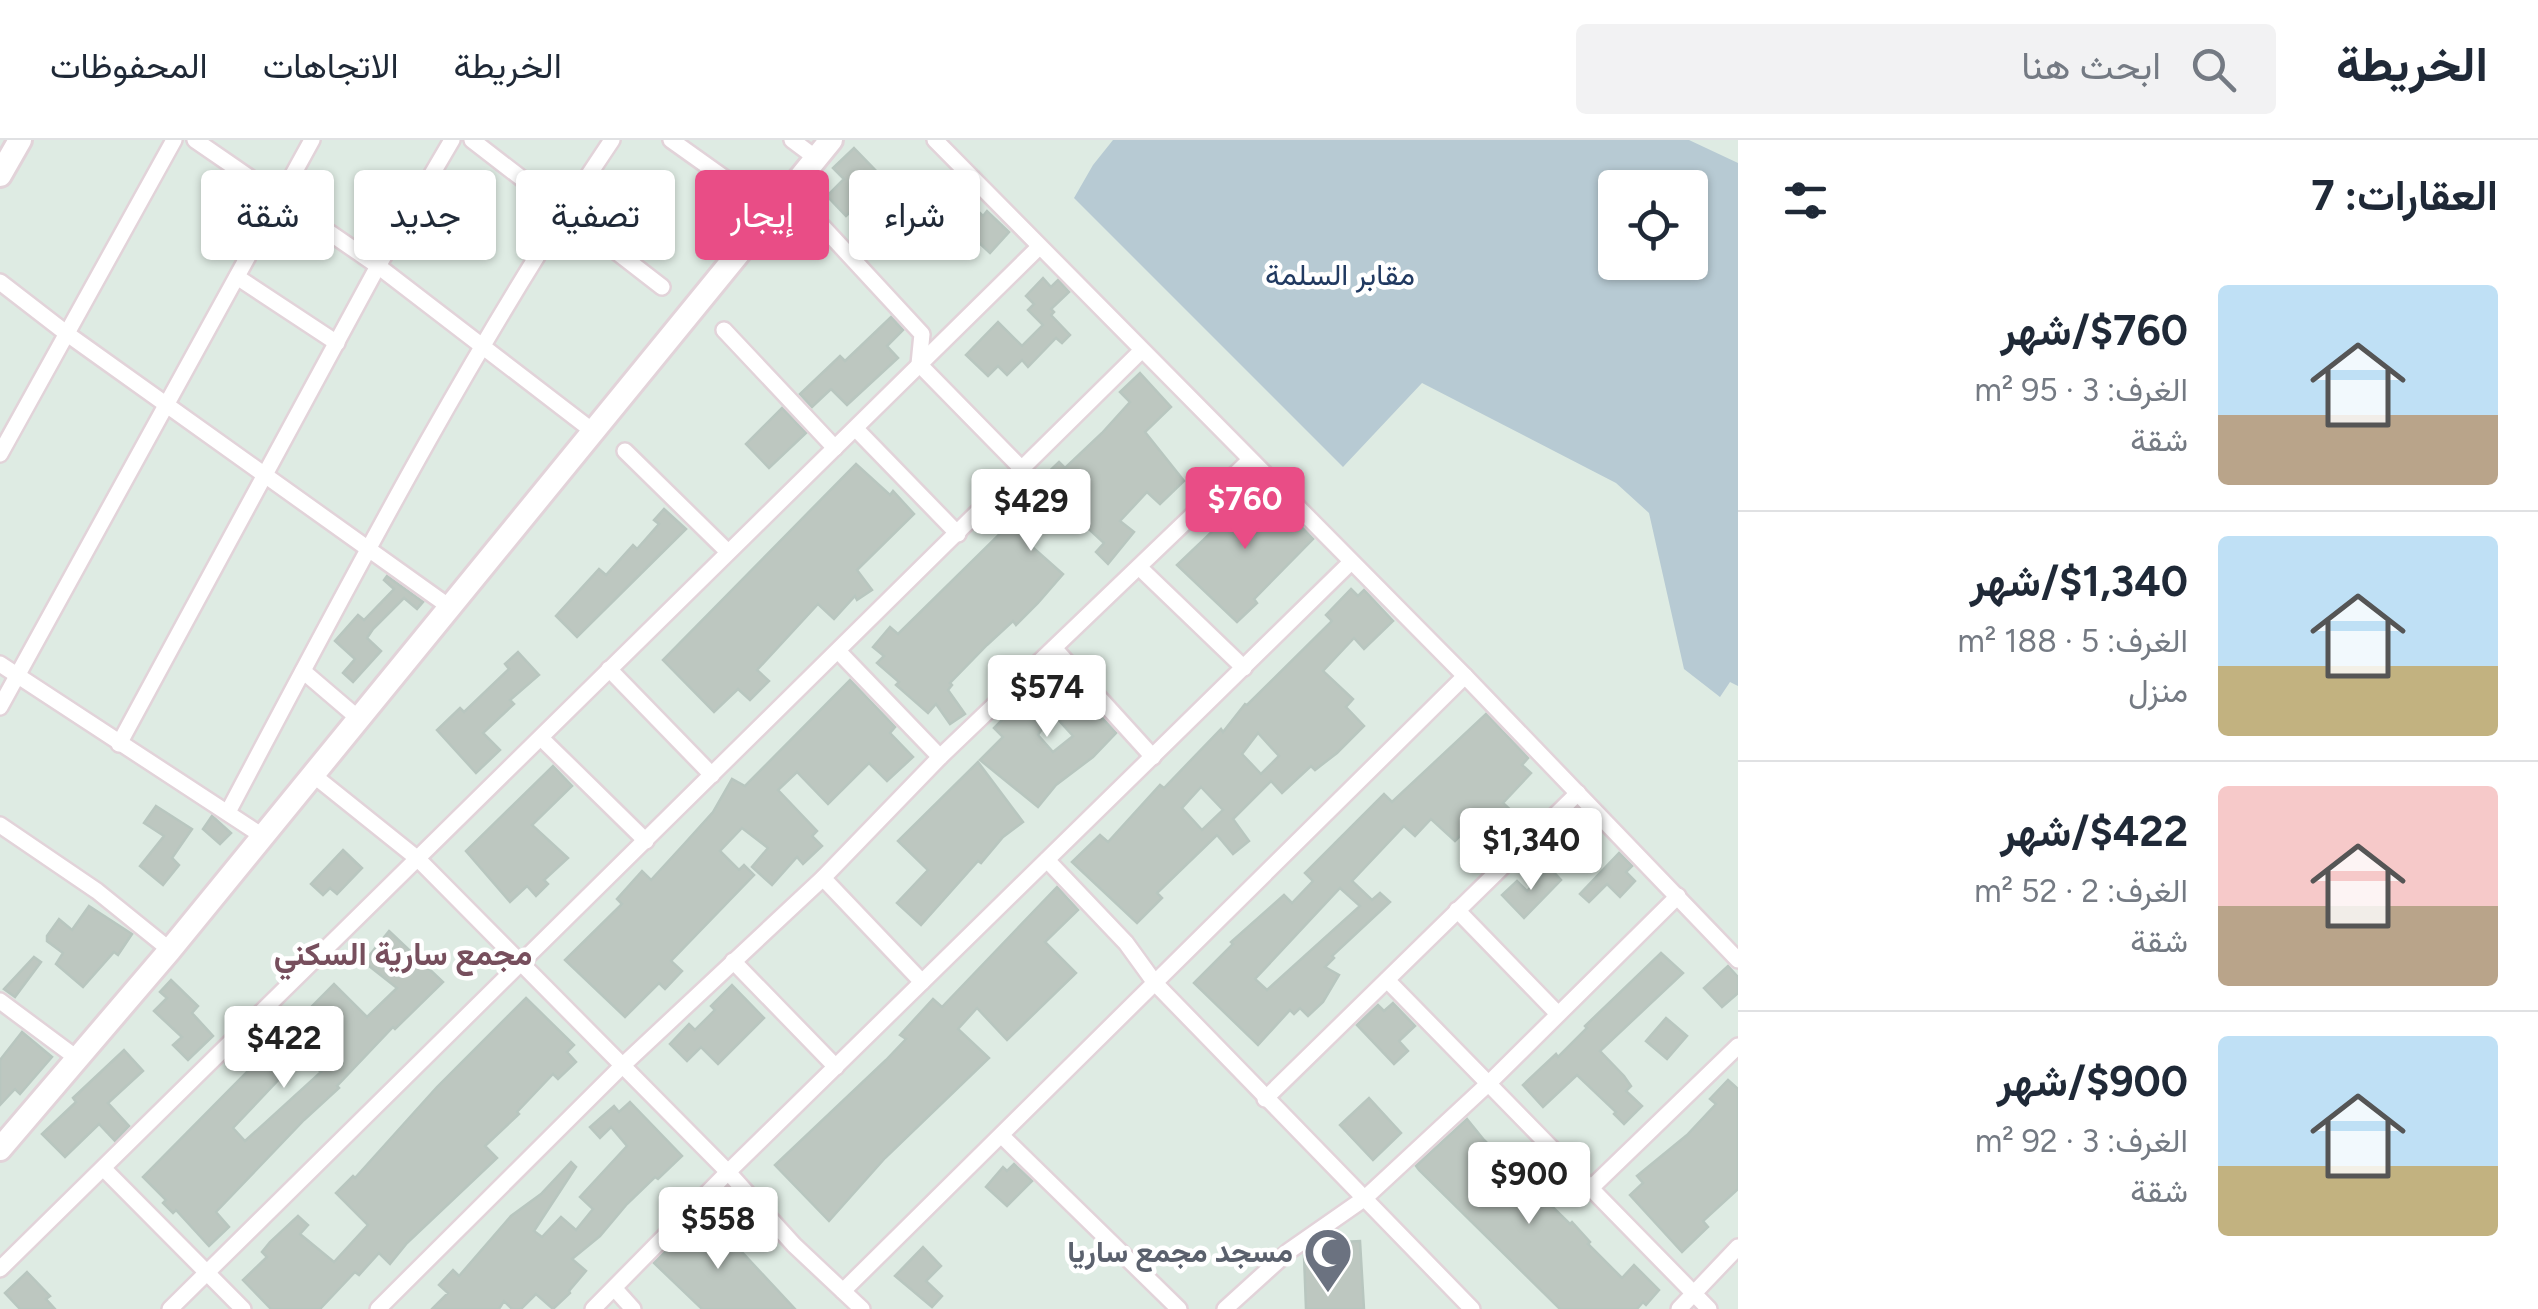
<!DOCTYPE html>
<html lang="ar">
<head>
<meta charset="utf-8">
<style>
	body { margin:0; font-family:Figtree,Vazirmatn,sans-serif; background:#f2f2f3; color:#1f2937; direction:rtl; height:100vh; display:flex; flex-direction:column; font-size:38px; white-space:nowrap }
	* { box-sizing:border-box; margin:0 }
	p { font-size:32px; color:#747a83 }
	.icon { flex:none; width:55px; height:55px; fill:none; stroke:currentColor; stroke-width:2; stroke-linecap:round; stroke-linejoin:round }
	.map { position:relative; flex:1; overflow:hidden; direction:ltr }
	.details { display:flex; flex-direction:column; background:#fff; width:800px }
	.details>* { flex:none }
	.top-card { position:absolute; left:30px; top:30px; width:950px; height:90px; direction:rtl; display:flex; gap:20px }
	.controls { position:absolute; left:1598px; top:30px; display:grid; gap:20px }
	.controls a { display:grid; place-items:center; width:110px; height:110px; border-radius:10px; background:#fff; box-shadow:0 2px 8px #0004; font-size:50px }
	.price { position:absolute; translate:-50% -85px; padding:0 22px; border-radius:10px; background:#fff; color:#222; font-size:32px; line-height:65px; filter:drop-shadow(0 2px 5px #0008) }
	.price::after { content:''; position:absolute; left:50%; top:60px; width:30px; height:22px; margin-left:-15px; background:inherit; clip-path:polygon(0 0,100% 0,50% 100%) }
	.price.selected { background:#e94d86; color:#fff }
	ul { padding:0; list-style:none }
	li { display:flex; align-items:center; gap:30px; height:250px; padding:0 40px }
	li+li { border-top:2px solid #e0e1e3 }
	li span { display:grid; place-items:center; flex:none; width:280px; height:200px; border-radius:10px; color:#555 }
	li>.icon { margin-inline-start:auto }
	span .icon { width:120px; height:120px; fill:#fffc; stroke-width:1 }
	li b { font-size:42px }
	h2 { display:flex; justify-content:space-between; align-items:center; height:120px; padding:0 40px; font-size:42px }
	.chip { padding:0 35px; border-radius:10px; background:#fff; box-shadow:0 2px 8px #0004; font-size:35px; line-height:90px }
	.chip.selected { background:#e94d86; color:#fff }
	header { display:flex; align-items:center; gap:60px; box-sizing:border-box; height:140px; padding:0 50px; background:#fff; border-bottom:2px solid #e0e1e3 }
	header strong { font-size:48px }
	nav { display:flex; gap:55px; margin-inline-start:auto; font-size:35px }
	.search { width:700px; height:90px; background:#f2f2f3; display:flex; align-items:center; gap:25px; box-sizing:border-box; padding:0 35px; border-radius:10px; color:#747a83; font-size:38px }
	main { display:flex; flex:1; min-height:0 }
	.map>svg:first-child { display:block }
</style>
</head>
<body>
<header>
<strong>الخريطة</strong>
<div class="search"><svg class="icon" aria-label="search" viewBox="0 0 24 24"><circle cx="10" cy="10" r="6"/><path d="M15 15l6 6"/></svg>ابحث هنا</div>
<nav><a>الخريطة</a><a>الاتجاهات</a><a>المحفوظات</a></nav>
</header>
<main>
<section class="details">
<h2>العقارات: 7<svg class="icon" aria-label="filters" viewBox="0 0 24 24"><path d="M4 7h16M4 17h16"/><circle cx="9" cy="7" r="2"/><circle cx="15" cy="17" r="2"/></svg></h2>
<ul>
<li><span style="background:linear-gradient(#bfe0f5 65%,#b9a48a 0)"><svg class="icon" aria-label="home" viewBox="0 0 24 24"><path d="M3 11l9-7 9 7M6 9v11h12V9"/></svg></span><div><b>$760/شهر</b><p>الغرف: 3 · 95 m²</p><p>شقة</p></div></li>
<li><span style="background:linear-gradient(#bfe0f5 65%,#c2b280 0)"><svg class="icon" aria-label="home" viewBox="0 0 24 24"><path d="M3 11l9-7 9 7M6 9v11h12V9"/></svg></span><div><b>$1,340/شهر</b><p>الغرف: 5 · 188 m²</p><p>منزل</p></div></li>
<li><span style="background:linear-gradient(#f6c9c9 60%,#b9a48a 0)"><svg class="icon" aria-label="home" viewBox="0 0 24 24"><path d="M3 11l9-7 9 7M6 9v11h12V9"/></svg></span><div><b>$422/شهر</b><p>الغرف: 2 · 52 m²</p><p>شقة</p></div></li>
<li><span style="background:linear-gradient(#bfe0f5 65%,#c2b280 0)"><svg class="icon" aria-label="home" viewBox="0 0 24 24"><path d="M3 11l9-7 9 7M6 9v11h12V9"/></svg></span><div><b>$900/شهر</b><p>الغرف: 3 · 92 m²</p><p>شقة</p></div></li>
</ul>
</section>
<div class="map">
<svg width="1738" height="1169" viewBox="0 0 1738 1169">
	<rect width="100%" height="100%" fill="#deebe3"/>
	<path fill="#b7cad3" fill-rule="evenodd" d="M1113 0H1689L1738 23V546L1730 542 1720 557 1684 529 1649 373 1616 343 1422 243 1343 327 1074 58 1093 25ZM1615 48H1690V122H1615Z"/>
	<g fill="#bdc7c0" stroke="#b8c6bf" stroke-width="2.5" fill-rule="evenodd">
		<polygon points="854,8 883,38 874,48 887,60 876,71 864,59 846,76 827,56 844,39 833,28"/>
		<polygon points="956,50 983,76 987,71 1009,92 990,113 960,85 950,96 928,74 944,57 947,60"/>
		<polygon points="1043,138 1051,147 1058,140 1069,152 1051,169 1054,172 1051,175 1070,195 1062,203 1056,198 1028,227 1022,220 1007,235 998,226 988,236 966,215 998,182 1022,206 1043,185 1028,170 1034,164 1026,156"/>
		<polygon points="891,177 903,190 887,206 898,218 847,265 831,249 812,267 800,254 840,216 845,221"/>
		<polygon points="1140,233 1171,267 1145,292 1184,341 1160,364 1147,352 1120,381 1134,392 1108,424 1096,412 1104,403 1064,366 1029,404 1063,434 1038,463 1016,485 1013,481 987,505 950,543 952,545 948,550 965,574 950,584 936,564 928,573 896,545 899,542 877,523 884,516 873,507 890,487 898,494 1013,381 1045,346 1040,340 1059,322 1065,328 1102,293 1130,262 1120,252"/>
		<polygon points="782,268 806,293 769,328 746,304"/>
		<polygon points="856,324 890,355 893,351 914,374 857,430 872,450 857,460 855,456 834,479 818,464 757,530 769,541 750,560 738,549 714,572 663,520"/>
		<polygon points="1254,342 1291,382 1294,379 1313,399 1254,459 1257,463 1237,482 1177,425 1218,386 1212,380"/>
		<polygon points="664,369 686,389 577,497 556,476 599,429 606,435 633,405 637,409 659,384 654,380"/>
		<polygon points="387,436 423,462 417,469 404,458 373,489 367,498 381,511 353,542 343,533 355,519 335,501 358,475 364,480 394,449 384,440"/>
		<path d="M1351 449 1358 456 1364 450 1393 481 1364 509 1354 498 1323 531 1353 559 1346 567 1364 586 1337 613 1315 630 1311 626 1282 653 1271 641 1233 679 1249 701 1233 714 1217 695 1157 753 1162 758 1137 783 1072 722 1100 695 1108 702 1160 645 1164 648 1221 589 1223 592 1245 564 1247 565 1332 481 1326 475ZM1258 593 1279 616 1261 634 1242 614ZM1201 647 1223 670 1202 690 1182 668Z"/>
		<polygon points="518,512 539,535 510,560 514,564 483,593 500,610 476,633 437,590 460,568 464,572 509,529 505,524"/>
		<path d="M1062 534 1116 593 1093 617 1056 645 1038 667 980 620 1003 597 994 588 1003 579 1031 553 1036 558ZM1052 573 1073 596 1053 612 1038 595Z"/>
		<polygon points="850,540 895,587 890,593 913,617 887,641 869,623 828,664 797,632 778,650 817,691 812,696 822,706 803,724 797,717 772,745 752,727 768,708 742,688 720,711 739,730 744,725 754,735 671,821 682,831 665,849 659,843 625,877 565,820 622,764 617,759 642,731 651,740 685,703 713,672 732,639 745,646"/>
		<path d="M1486 574 1528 618 1522 625 1531 633 1503 663 1516 675 1494 700 1474 682 1455 701 1431 679 1415 696 1404 686 1352 741 1372 760 1380 753 1390 762 1332 816 1334 818 1325 827 1339 835 1323 862 1308 876 1300 868 1294 874 1290 870 1258 905 1194 843 1233 804 1231 802 1284 755 1292 763 1313 741 1305 733 1384 654 1392 662ZM1340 748 1360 766 1267 850 1255 839Z"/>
		<polygon points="978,622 1023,682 1003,697 981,723 978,721 921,785 897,763 928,730 898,701"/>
		<polygon points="553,626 572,646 532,685 568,718 544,740 548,744 536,756 527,746 510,762 466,711"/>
		<polygon points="156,666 192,689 172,718 179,725 163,745 140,726 164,696 144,683"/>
		<polygon points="212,676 231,693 220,704 203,689"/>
		<polygon points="343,710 362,728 337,754 330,748 323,755 311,744"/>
		<polygon points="1619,713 1632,726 1626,732 1635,741 1620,757 1607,744 1589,762 1580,754"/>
		<polygon points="1550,728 1561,740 1524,778 1502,755 1517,741 1527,751"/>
		<polygon points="1057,747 1078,770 1045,802 1076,833 1007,900 977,868 958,889 989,918 885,1018 829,1081 775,1025 886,920 906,899 900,895 933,859 942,867"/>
		<polygon points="89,766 132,794 118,815 114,812 83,847 56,824 63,813 47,801 47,796 59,779 72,790"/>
		<path d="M389 791 443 842 395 889 393 887 337 946 339 948 304 980 216 1072 229 1087 209 1106 176 1070 173 1073 163 1063 166 1060 143 1037 334 844 367 877 397 848 364 822ZM302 915 321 932 245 1001 233 988Z"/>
		<polygon points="1661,813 1683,833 1600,911 1624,936 1631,946 1626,951 1642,966 1624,984 1614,974 1616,972 1577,935 1543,967 1523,945 1556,914 1558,917 1587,888 1585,886"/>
		<polygon points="34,817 41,822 15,857 4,849"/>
		<polygon points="1728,826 1738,837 1738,853 1722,867 1704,848"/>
		<polygon points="171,840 198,866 192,873 213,896 188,920 173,905 182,897 154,871 167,858 160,852"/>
		<polygon points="732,845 764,878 718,924 701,907 687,921 670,904 689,884 695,890 715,870 711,866"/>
		<polygon points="526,858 574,905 567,912 576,922 558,939 553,934 517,972 519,974 485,1006 497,1018 407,1103 390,1124 379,1113 359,1135 355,1132 320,1169 271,1169 243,1140 267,1117 262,1112 270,1102 298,1076 308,1085 300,1094 334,1122 368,1085 336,1053 353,1036 355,1038 437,947"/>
		<polygon points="1393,863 1415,886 1399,901 1408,911 1394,924 1357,885 1378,865 1384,871"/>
		<polygon points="1666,878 1687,896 1667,919 1646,901"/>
		<polygon points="22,892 52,917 20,954 15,949 0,965 0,920"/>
		<polygon points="124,910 143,931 108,963 129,986 115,1001 99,984 65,1017 42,994 76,962 73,958"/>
		<polygon points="1728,940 1738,949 1738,1049 1703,1081 1708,1087 1682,1112 1630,1055 1643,1043 1637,1036 1687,995 1716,964 1710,959"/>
		<polygon points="1369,958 1401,993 1373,1020 1340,985"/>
		<polygon points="630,962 682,1016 658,1039 655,1037 627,1064 600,1096 572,1119 586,1131 569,1151 570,1153 553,1169 536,1154 521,1169 512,1169 504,1161 499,1169 432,1169 448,1153 439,1145 453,1130 459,1136 511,1076 541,1054 571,1022 576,1027 534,1091 542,1097 561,1077 576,1090 593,1069 580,1057 627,1006 611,987 600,998 590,987 614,966 619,972"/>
		<polygon points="1467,979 1484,1000 1570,1084 1572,1082 1590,1102 1588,1104 1622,1138 1634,1125 1659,1150 1646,1165 1643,1162 1637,1169 1560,1169 1419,1030 1416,1026"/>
		<polygon points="1014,1024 1032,1041 1007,1066 986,1047 1003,1027 1007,1031"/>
		<polygon points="703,1074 725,1094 795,1169 702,1169 654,1123"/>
		<polygon points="1360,1101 1364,1169 1306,1169 1304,1115 1320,1103"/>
		<polygon points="923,1107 941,1126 926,1141 942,1156 932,1167 895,1136"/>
		<polygon points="27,1132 50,1156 46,1159 55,1169 20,1169 5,1153"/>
	</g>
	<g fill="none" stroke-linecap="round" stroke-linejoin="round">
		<g stroke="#e2d3d9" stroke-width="20">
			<g id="street">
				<polyline points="195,0 378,126 594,292"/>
				<polyline points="472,0 662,147"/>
				<polyline points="671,0 744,52"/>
				<polyline points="792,0 816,18"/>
				<polyline points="935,0 1465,536 1738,820"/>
				<polyline points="811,74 922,194 919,224 1022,329"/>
				<polyline points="237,137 337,203"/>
				<polyline points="0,142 66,193 451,468"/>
				<polyline points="724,190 835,308"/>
				<polyline points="856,289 958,394"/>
				<polyline points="625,311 727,411"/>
				<polyline points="0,314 174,0"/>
				<polyline points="1140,428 1244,528"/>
				<polyline points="1054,508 1153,617"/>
				<polyline points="839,512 940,617"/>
				<polyline points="0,524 261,695"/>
				<polyline points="609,529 712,635"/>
				<polyline points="303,531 358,578"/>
				<polyline points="0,567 312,0"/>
				<polyline points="541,598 646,701"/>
				<polyline points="119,604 378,126 452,0"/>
				<polyline points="312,634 418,719 728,1032 794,1105 862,1169"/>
				<path d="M228 672C349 444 467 215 612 0"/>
				<polyline points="0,685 97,751 170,810"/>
				<polyline points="1047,720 1126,803 1155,843 1472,1169"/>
				<polyline points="823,738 922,842"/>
				<polyline points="1457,770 1558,874"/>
				<polyline points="733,821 836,927"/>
				<polyline points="1387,840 1709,1169"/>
				<polyline points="0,861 78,919"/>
				<polyline points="1265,959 1578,653"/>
				<polyline points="1002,996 1179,1169"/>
				<polyline points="104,1029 243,1169"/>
				<polyline points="1591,1048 1738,906"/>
				<polyline points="0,1129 1038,108"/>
				<polyline points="615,1149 633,1169"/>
				<polyline points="843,1151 1465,536"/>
				<polyline points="170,1169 1141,211"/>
				<polyline points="378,1169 622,926 823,738 940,617 1250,320"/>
				<polyline points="593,1169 728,1032 1351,422"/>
				<polyline points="1225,1169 1289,1111 1365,1058 1489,943 1678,756"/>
				<polyline points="1679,1169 1738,1107"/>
			</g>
		</g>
		<g stroke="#e2d3d9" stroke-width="28">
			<g id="secondary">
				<polyline points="0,35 20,0"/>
				<polyline points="0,1009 170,810 831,0"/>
			</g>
		</g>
		<use href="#street" stroke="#fff" stroke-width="15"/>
		<use href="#secondary" stroke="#fff" stroke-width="22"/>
	</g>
	<defs>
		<g id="mosque-pin" transform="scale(2.5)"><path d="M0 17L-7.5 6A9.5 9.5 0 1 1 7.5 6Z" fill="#6b7280" stroke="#fff"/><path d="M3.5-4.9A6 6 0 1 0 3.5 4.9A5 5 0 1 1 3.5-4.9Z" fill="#fff"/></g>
	</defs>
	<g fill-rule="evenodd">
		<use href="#mosque-pin" x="1328" y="1112"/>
	</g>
	<g text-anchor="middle" stroke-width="9" stroke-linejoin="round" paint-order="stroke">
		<g font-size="30" fill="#213a61" stroke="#fff">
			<text x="1340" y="145">مقابر السلمة</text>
		</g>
		<g font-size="30" font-weight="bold" fill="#5b616d" stroke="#fff" text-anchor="end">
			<text x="1293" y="1122">مسجد مجمع ساريا</text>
		</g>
		<g font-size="32" font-weight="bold" fill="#774f5d" stroke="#fff">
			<text x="403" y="825">مجمع سارية السكني</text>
		</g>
	</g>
</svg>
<div class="controls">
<a><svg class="icon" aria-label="locate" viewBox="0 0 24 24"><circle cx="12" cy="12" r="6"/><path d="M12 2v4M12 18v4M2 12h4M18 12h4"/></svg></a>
</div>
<b class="price selected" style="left:1245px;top:412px">$760</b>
<b class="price" style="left:1031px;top:414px">$429</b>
<b class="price" style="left:1047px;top:600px">$574</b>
<b class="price" style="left:1531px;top:753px">$1,340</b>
<b class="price" style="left:284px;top:951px">$422</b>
<b class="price" style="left:1529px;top:1087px">$900</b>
<b class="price" style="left:718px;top:1132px">$558</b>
<div class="top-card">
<a class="chip">شراء</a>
<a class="chip selected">إيجار</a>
<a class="chip">تصفية</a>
<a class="chip">جديد</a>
<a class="chip">شقة</a>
</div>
</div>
</main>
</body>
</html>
